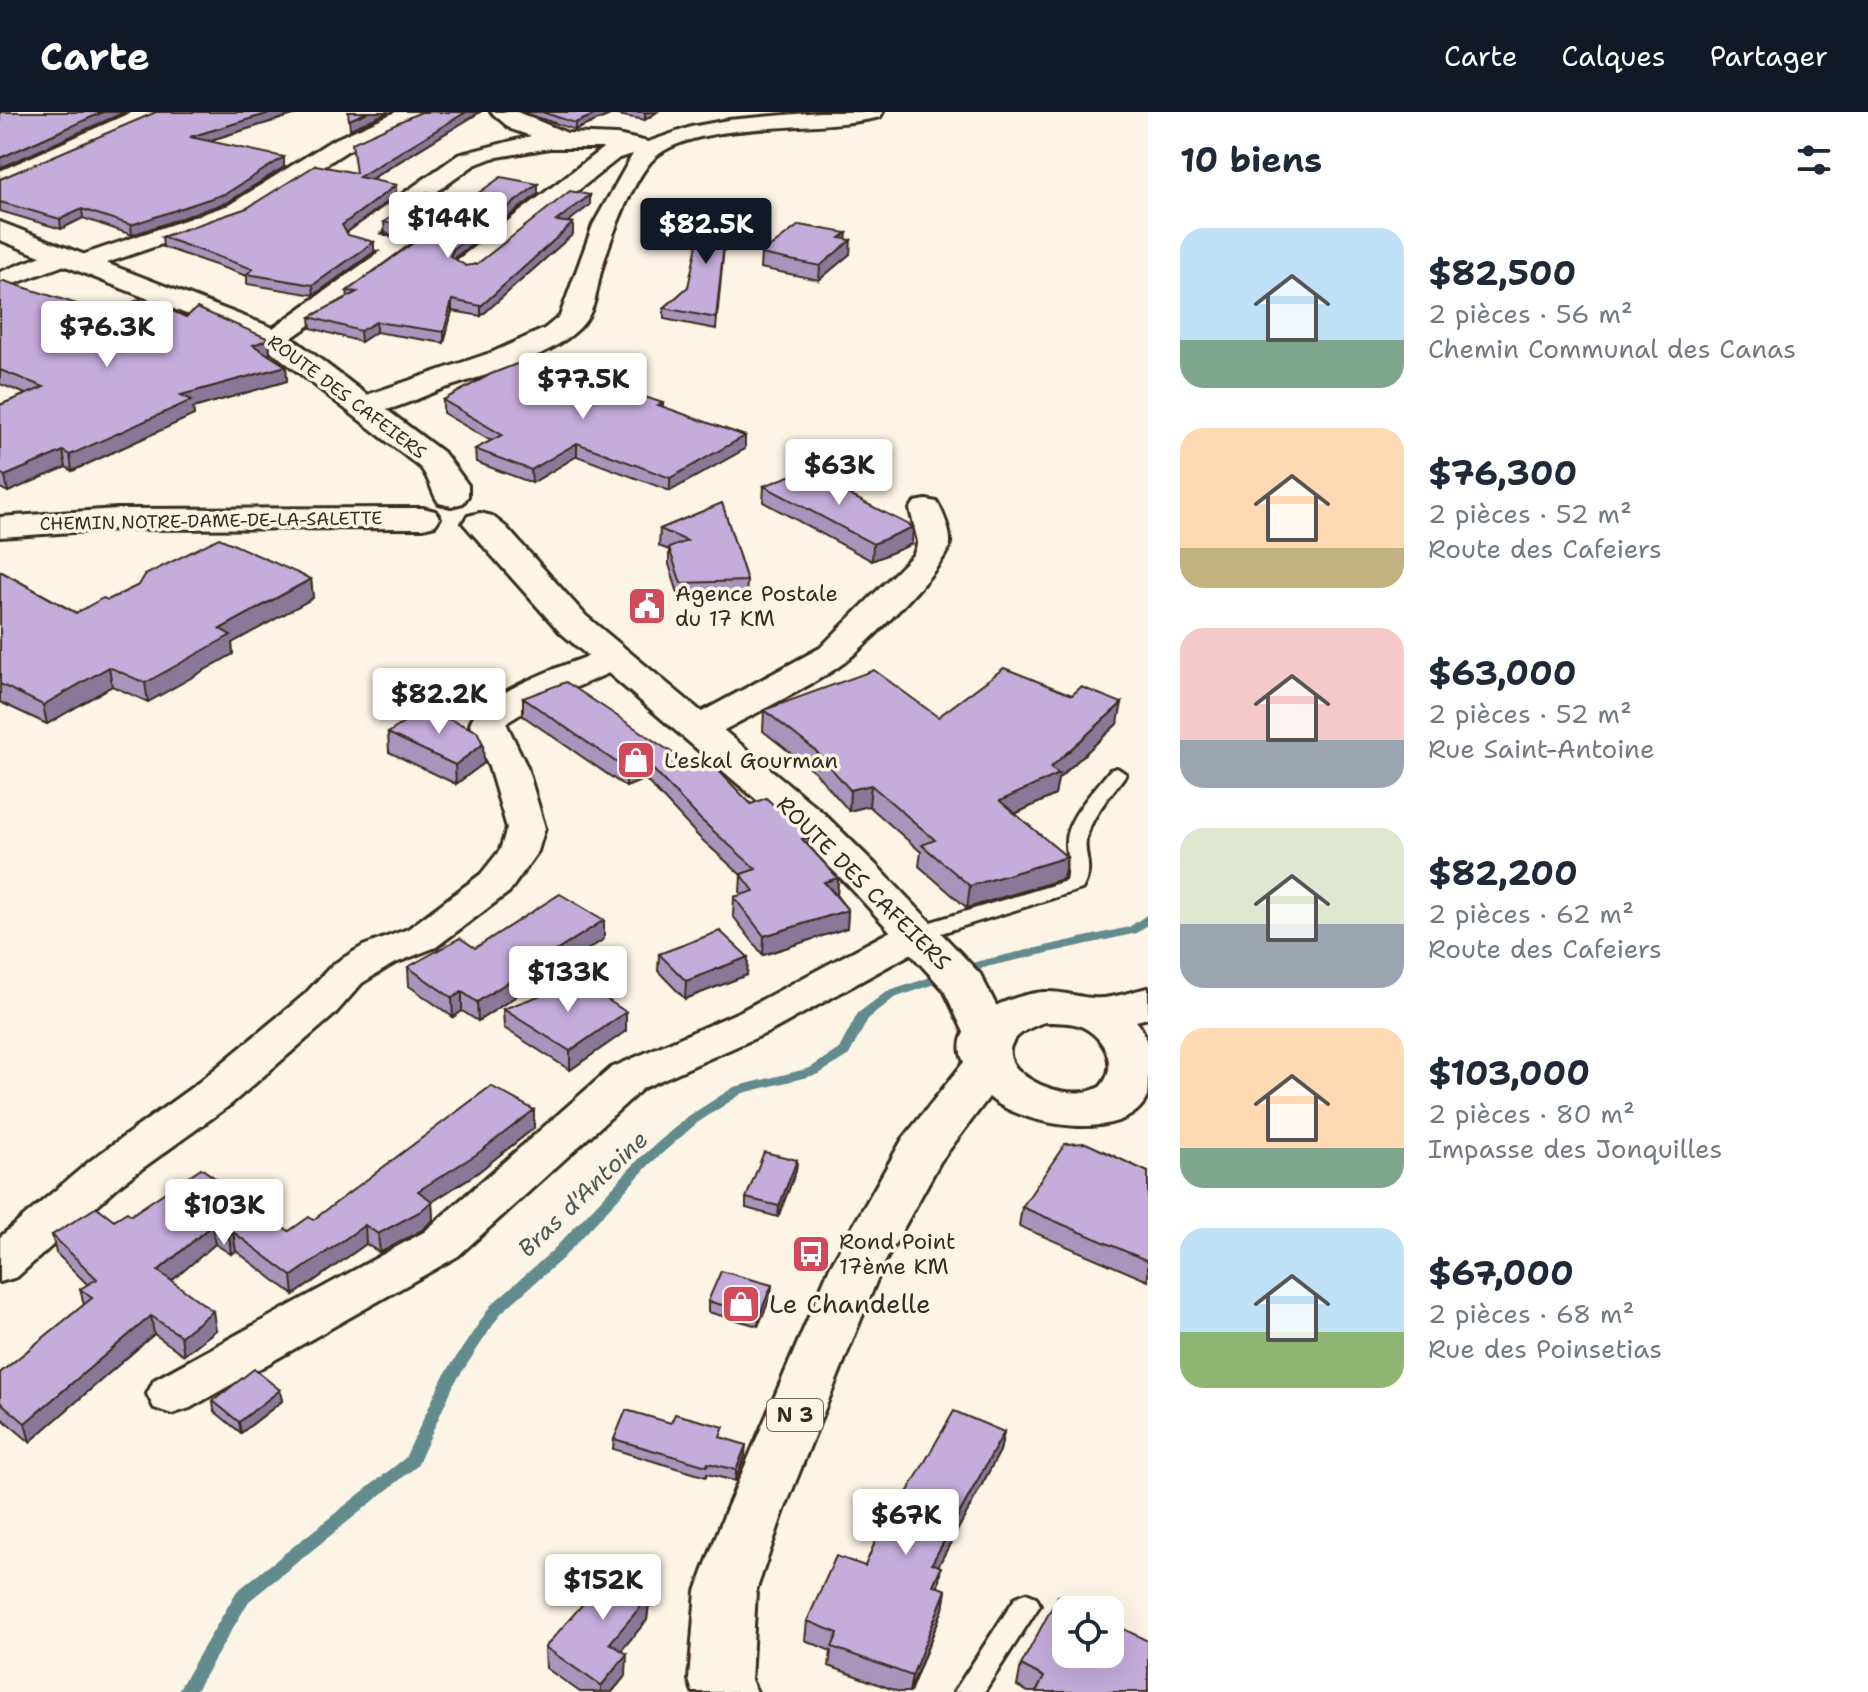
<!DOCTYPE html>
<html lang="fr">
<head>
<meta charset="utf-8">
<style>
	body { margin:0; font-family:"Shantell Sans",sans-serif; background:#f6f6f7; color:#1f2937; height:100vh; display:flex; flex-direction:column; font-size:30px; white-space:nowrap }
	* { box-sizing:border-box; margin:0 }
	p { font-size:26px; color:#747a83 }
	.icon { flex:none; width:44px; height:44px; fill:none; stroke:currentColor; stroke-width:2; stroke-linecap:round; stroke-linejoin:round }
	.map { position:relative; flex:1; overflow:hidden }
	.sheet { display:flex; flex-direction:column; background:#fff; width:720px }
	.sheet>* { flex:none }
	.buttons { position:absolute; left:1052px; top:1484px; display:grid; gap:16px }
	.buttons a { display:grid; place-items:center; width:72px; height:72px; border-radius:16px; background:#fff; box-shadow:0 8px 32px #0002; font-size:40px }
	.price { position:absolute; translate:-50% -68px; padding:0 18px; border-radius:8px; background:#fff; color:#222; font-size:26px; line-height:52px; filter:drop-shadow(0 2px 4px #0008) }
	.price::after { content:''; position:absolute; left:50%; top:48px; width:24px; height:18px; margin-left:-12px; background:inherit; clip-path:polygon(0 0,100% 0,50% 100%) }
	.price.current { background:#111827; color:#fff }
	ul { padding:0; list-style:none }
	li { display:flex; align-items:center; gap:24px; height:200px; padding:0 32px }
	li span { display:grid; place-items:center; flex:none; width:224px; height:160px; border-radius:24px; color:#555 }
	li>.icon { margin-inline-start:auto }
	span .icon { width:96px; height:96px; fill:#fffc; stroke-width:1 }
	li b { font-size:34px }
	h2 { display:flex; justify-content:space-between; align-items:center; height:96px; padding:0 32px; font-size:34px }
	header { display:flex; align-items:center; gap:48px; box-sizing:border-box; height:112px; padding:0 40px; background:#111827; color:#fff }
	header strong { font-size:38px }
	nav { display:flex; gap:44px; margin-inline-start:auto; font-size:28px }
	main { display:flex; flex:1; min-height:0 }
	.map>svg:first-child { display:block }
</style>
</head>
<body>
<header>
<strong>Carte</strong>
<nav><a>Carte</a><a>Calques</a><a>Partager</a></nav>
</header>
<main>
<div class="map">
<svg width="1148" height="1580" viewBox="0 0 1148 1580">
	<rect width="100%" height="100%" fill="#fcf5e5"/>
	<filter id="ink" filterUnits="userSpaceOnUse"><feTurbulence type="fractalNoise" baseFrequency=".0125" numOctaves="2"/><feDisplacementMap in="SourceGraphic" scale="16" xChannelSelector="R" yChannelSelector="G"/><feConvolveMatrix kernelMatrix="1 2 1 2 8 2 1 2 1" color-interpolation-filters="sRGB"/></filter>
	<g filter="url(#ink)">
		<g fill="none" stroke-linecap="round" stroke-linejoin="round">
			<polygon fill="#628b8d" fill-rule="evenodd" points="1148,802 1148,812 1137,821 986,855 894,886 868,907 849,943 819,962 743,981 697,1011 650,1052 562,1147 501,1201 454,1272 417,1354 249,1489 195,1580 177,1580 237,1479 405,1346 443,1265 491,1193 552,1139 640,1046 687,1005 734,975 810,956 839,937 858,901 886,880 979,849 1129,815"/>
			<g stroke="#3b2a1e" stroke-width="6">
				<g id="service">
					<path d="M1117 656 1126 662C1112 682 1091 703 1086 728 1083 744 1095 755 1082 777L925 826H911L908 821 911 816 1066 769C1069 755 1067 747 1066 733 1064 707 1096 677 1110 658Z"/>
					<polygon points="1026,1481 1036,1485 1040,1493 984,1580 954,1580 1016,1485"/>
				</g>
			</g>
			<g stroke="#3b2a1e" stroke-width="6">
				<g id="minor">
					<polygon points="132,0 162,0 159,5 0,75 0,59"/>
					<polygon points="396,0 426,0 423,5 347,39 247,103 92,156 74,156 70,151 0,177 0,160 55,139 73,139 76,145 229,93 331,29"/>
					<path d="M491 0H517L567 21 617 23 648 30 691 15 728 8 819 0H883L880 5C820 20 707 8 659 42 635 59 610 128 602 156 596 176 597 196 582 213 554 245 485 263 445 276 419 285 379 307 352 300L347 294 352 288 493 240 544 217 560 204 593 113 633 42 619 46 475 160 466 162 453 154 457 148 603 36H550L492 46 474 53 378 122 411 131 415 136 411 141 283 232H263L259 226 381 139 349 130 345 125 349 120 458 43 531 24 511 17Z"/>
					<path d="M926 388 937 390C943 400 951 420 950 431 948 453 865 534 845 550 808 577 752 602 711 625L698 628 685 625 680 617 685 609 820 536 914 442 918 430 910 397 915 390Z"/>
					<path d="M613 537 625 540 630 547 625 554 535 593 506 611 527 655 545 716 538 739 509 780 436 835 393 852 362 871 334 903 230 993 122 1071 17 1165 0 1170V1125L90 1049 198 971 304 883 332 853 363 834 408 817 481 762 500 738 507 716 489 655 470 613C475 583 584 544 613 537Z"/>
					<polygon points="918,808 932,812 938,821 932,830 771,919 643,976 458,1144 190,1296 172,1302 154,1296 147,1282 154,1268 424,1120 611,956 741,899 904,812"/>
				</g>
			</g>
			<g stroke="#3b2a1e" stroke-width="6">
				<g id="tertiary">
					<path d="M0 110 284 220 445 342 468 373V384L463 391 451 394 439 391C431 380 431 369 421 356L262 232 0 128Z"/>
					<polygon points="423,396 435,399 440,406 435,413 423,416 117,417 0,425 0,405 117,397"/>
					<polygon points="480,401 492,404 506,415 586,504 822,700 878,755 980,862 1011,922 1004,933 987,938 970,933 944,878 848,773 792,718 560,520 463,411 468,404"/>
				</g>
			</g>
			<g stroke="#3b2a1e" stroke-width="6">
				<path id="primary" d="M1148 876V906L1136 909C1148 923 1148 936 1148 954 1148 963 1148 977 1147 985 1125 1033 1020 1013 989 985L940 1050 882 1155 783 1401 756 1479 751 1568 757 1580H693L689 1568 696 1479 725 1401 830 1155 902 1028 964 950C944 908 1013 882 1044 880 1062 879 1077 885 1093 886 1110 888 1132 879 1148 876ZM1045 910C1055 910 1068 910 1078 913 1103 922 1121 953 1100 975 1056 999 957 939 1045 910Z"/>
			</g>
			<use href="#service" fill="#fcf5e5" fill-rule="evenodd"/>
			<use href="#minor" fill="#fcf5e5" fill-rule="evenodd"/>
			<use href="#tertiary" fill="#fcf5e5" fill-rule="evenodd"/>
			<use href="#primary" fill="#fcf5e5" fill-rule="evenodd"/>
		</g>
		<g fill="#a994bc" stroke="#3b2a1e" stroke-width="2">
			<polygon points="303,0 208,29 284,55 228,90 132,123 83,106 61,117 0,99 0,67"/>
			<polygon points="421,0 480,0 370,68 396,73 396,83 346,121 348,123 374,140 314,183 247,172 247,164 163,135 162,125 355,61"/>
			<polygon points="522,0 657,0 645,8 612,2 575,18"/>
			<polygon points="538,72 538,82 454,147 466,154 477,152 590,93 567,110 573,122 481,204 452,199 444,231 376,220 361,230 311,216 310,205 348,185 347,179 413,130 412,128 385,121 384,110 467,89"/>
			<polygon points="728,94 716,217 664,207 664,196 688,175"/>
			<polygon points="846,127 850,142 819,168 760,156 761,142"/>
			<polygon points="0,171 105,201 186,205 269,227 270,242 268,243 286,254 287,269 193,296 194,303 72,359 66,355 8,380 0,376 0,293 26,282 0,272"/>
			<polygon points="443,288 663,291 663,295 745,324 745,337 670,379 577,344 532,371 476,350 475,337 491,329 443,301"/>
			<polygon points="764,374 912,432 872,449 763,390"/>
			<polygon points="722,391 747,469 746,486 680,488 669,452 669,438 659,434 660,417"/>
			<polygon points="0,459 76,501 108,488 139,473 311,467 313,486 232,531 233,542 148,590 112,574 47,612 0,590"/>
			<polygon points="523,586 751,692 809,725 809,734 838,766 837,784 848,798 847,816 763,843 733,804 734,785 742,783 740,780 741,763 699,725 645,667 626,675 523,604"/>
			<polygon points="764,598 938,605 1118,611 1058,667 1055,683 1015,702 1063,767 967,796 919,754 921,740 869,694 849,699 815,660 763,619"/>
			<polygon points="388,621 484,651 456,672 389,640"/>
			<polygon points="604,808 604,827 478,909 462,899 453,905 409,874 408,855 475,836"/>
			<polygon points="659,842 748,845 747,863 685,887 658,859"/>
			<polygon points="503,897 626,900 626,919 570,958 504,916"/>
			<polygon points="534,1016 477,1061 432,1090 433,1108 422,1118 380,1141 366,1132 294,1183 236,1139 231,1142 215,1132 171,1169 216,1218 184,1243 154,1222 30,1330 0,1305 0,1261 84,1193 80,1177 88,1173 56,1141 52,1123 131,1103 289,1119 313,1108"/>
			<polygon points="797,1048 796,1059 778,1105 746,1096 746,1086"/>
			<polygon points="1148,1060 1148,1169 1019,1114 1022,1095"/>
			<polygon points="771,1184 758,1214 708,1200 708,1189"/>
			<polygon points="280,1278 282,1289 241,1321 214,1299 213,1289"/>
			<polygon points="1004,1320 1000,1339 938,1454 937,1475 946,1478 943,1497 910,1580 899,1580 829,1554 831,1539 805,1528 807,1509 865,1454 881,1426"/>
			<polygon points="723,1326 745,1343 735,1369 707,1362 706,1365 613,1337 614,1327"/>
			<polygon points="650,1482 647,1508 621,1538 626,1563 612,1580 580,1580 546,1556 545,1535"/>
			<polygon points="1021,1553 1148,1580 1028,1580 1017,1574"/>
		</g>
		<g fill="#8a7899" stroke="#3b2a1e" stroke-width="2">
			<polygon points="103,0 125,0 0,56 0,46"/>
			<polygon points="273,0 303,0 191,34 190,25"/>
			<polygon points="368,0 389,0 350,17 349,8"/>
			<polygon points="466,0 480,0 359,74 359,65"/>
			<polygon points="601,0 612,0 612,2 575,18 575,11"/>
			<polygon points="647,0 657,0 645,8 645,1"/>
			<polygon points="284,45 284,55 228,90 132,123 131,113"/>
			<polygon points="538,72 538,82 454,146 450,155 450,144 454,136"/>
			<polygon points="396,73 396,83 343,123 342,113"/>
			<polygon points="590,83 590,93 556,119 556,109"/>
			<polygon points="82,97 83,106 61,117 60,107"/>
			<polygon points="573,111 573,122 481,204 481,194"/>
			<polygon points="847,121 846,132 851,128 850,142 819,168 820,154 840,126"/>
			<polygon points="374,130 374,140 314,183 313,173"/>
			<polygon points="452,188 452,199 444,231 444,220"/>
			<polygon points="376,210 376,220 361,230 360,219"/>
			<polygon points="269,227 270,242 255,248 253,233"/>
			<polygon points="286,254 287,269 193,296 194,303 72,359 70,343 181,283"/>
			<polygon points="745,324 745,337 670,379 670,366"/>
			<polygon points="577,331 577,344 532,371 531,358"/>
			<polygon points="63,339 66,355 8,380 5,364"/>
			<polygon points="913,415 912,432 872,449 873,432"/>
			<polygon points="311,467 313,486 232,531 233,542 148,590 145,571 220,517"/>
			<polygon points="109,555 112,574 47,612 43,593"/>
			<polygon points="1122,591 1118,611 1058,667 1055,683 997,710 1000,689 1050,656"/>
			<polygon points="483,632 484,651 456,672 455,653"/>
			<polygon points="645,649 645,667 626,675 626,657"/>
			<polygon points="871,673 869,694 849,699 850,678"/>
			<polygon points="809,725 808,743 802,727"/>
			<polygon points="1067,745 1063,767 967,796 970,774"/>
			<polygon points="838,766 837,784 824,770"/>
			<polygon points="848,798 847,816 763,843 764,824"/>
			<polygon points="604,808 604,827 478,909 477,890"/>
			<polygon points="748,845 747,863 685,887 686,869"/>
			<polygon points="462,880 462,899 453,905 452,886"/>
			<polygon points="626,900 626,919 570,958 570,939"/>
			<polygon points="534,998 534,1016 477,1061 432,1090 433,1108 422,1118 380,1141 378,1122 418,1079"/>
			<polygon points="797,1048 796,1059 778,1105 779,1094"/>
			<polygon points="212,1113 215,1132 161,1178 158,1159"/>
			<polygon points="365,1113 366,1132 294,1183 292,1164"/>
			<polygon points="233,1120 236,1139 231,1142 229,1123"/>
			<polygon points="772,1173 771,1184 758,1214 759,1204"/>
			<polygon points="213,1199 216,1218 184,1243 181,1224"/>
			<polygon points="151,1204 154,1222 30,1330 25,1311"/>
			<polygon points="280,1278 282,1289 241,1321 239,1310"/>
			<polygon points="1004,1320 1000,1339 929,1471 932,1451"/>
			<polygon points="746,1333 745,1343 735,1369 736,1358"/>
			<polygon points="941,1455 938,1475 933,1473"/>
			<polygon points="651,1461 650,1482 647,1508 610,1552 610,1531"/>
			<polygon points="946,1478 943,1497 909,1580 912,1564"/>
			<polygon points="627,1542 626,1563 612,1580 601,1580 601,1574"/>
		</g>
		<g fill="#c5acdb" stroke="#3b2a1e" stroke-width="2">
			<polygon points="0,0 103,0 0,46"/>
			<polygon points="156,0 273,0 190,25 284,45 227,81 131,113 82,97 60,107 0,90 0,67"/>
			<polygon points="348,0 368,0 349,8"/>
			<polygon points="421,0 466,0 359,65 396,73 342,113 348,123 374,130 313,173 247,162 253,157 162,125 247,96 316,53 356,61 352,31"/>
			<polygon points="542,0 601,0 575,11"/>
			<polygon points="501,65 538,72 454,136 450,144 466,154 477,152 570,79 590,83 556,109 573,111 481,194 452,188 444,220 376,210 360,219 310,205 357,180 347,179 417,128 411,118 384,110 427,80 467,89"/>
			<polygon points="706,91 728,94 716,206 664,196 688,175"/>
			<polygon points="799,113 847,121 840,126 851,128 820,154 761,142"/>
			<polygon points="4,169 105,201 143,186 186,205 197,196 269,227 253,233 286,254 181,283 192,288 70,343 63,339 5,364 0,361 0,293 44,275 0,258 0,171"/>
			<polygon points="527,248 538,249 663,291 658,293 745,324 670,366 577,331 531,358 475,337 502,323 443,288 491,262"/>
			<polygon points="802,359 913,415 873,432 764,374"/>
			<polygon points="722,391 747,469 681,471 669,436 687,429 660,417"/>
			<polygon points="219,426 311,467 220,517 231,523 145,571 109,555 43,593 0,572 0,459 76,501 103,486 108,488 139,473 145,463"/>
			<polygon points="1004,556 1072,583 1081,575 1122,591 1050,656 1059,662 1000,689 1067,745 970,774 922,733 935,728 871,673 850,678 816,639 764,598 874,558 938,605"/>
			<polygon points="566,570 695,656 711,651 751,692 766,686 809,725 802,727 838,766 824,770 848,798 764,824 734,785 754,779 741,762 756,757 700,707 645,649 626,657 523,586"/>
			<polygon points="425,597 477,619 483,632 455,653 388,621"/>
			<polygon points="560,782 604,808 477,890 462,880 452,886 408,855 460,826 475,836"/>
			<polygon points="720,819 748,845 686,869 659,842"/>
			<polygon points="579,869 626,900 570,939 503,897"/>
			<polygon points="491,974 534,998 477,1042 418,1079 432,1089 421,1099 378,1122 365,1113 292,1164 233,1120 229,1123 212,1113 158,1159 213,1199 181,1224 151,1204 25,1311 0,1290 0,1261 92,1186 80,1177 97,1167 52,1123 97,1095 114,1108 127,1100 131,1103 201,1056 289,1119 309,1105 313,1108"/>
			<polygon points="1086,1031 1148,1060 1148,1149 1022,1095 1065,1032"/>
			<polygon points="764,1040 797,1048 779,1094 746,1086"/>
			<polygon points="721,1159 772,1173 759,1204 708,1189"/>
			<polygon points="254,1257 280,1278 239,1310 213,1289"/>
			<polygon points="626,1298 671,1311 675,1302 724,1315 720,1325 746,1333 736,1358 708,1351 707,1354 614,1327"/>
			<polygon points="954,1299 1004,1320 932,1451 941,1455 933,1473 946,1478 912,1564 832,1535 838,1521 807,1509 836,1444 865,1454 877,1425 881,1426"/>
			<polygon points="624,1445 651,1461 647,1487 610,1531 627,1542 601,1574 545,1535"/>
			<polygon points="1058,1484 1085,1498 1066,1498 1066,1542 1110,1542 1110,1510 1148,1529 1148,1580 1036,1580 1044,1565 1021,1553"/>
		</g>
	</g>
	<defs>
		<g id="civic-square" transform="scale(2)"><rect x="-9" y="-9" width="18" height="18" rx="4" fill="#d1495b" stroke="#fcf5e5"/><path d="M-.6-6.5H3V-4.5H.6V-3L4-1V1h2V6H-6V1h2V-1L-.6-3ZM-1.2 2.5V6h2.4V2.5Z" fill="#fff"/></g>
		<g id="shop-square" transform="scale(2)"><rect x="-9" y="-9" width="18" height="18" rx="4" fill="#d1495b" stroke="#fcf5e5"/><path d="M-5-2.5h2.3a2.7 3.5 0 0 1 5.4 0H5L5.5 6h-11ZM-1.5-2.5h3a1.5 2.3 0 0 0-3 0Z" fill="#fff"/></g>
		<g id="bus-square" transform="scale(2)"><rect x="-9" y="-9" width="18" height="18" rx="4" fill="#d1495b" stroke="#fcf5e5"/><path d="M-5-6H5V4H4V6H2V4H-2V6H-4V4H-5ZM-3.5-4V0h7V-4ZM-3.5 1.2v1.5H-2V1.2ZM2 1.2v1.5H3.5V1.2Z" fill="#fff"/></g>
	</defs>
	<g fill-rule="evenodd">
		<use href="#civic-square" x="647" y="494"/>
		<use href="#shop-square" x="636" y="648"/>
		<use href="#bus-square" x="811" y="1142"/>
		<use href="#shop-square" x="741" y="1192"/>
	</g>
	<g text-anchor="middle" stroke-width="7" stroke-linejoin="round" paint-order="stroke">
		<g font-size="18" fill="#3b2a1e" stroke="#fcf5e5">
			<text transform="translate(347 285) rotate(37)" y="6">ROUTE DES CAFEIERS</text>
			<text transform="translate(211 409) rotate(-1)" y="6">CHEMIN NOTRE-DAME-DE-LA-SALETTE</text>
		</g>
		<rect fill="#fcf5e5" stroke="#75675a" stroke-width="2" x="767" y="1287" width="56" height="32" rx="6"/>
		<g font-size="20" font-weight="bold" fill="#3b2a1e">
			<text x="795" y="1310">N 3</text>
		</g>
		<g font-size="22" fill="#3b2a1e" stroke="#fcf5e5" text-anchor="start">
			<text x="675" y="489">Agence Postale<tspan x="675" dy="25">du 17 KM</tspan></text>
			<text x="664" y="656">L'eskal Gourman</text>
			<text x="839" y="1137">Rond Point<tspan x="839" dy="25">17ème KM</tspan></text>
		</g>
		<g font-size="22" fill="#3b2a1e" stroke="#fcf5e5">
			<text transform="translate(864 771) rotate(45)" y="8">ROUTE DES CAFEIERS</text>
		</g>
		<g font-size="24" font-style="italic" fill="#4e5b56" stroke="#fcf5e5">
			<text transform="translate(583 1082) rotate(-44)" y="8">Bras d'Antoine</text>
		</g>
		<g font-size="26" fill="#3b2a1e" stroke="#fcf5e5" text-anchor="start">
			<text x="769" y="1201">Le Chandelle</text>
		</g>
	</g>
</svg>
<div class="buttons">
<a><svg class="icon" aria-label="locate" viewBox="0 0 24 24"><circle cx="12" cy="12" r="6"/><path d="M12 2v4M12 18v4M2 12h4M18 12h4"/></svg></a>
</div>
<b class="price" style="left:448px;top:148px">$144K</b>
<b class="price current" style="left:706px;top:154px">$82.5K</b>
<b class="price" style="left:107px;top:257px">$76.3K</b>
<b class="price" style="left:583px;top:309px">$77.5K</b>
<b class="price" style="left:839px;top:395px">$63K</b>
<b class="price" style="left:439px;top:624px">$82.2K</b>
<b class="price" style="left:568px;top:902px">$133K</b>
<b class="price" style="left:224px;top:1135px">$103K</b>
<b class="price" style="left:906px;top:1445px">$67K</b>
<b class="price" style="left:603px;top:1510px">$152K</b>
</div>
<section class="sheet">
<h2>10 biens<svg class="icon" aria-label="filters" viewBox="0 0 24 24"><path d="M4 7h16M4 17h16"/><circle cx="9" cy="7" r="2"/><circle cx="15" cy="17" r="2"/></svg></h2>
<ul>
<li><span style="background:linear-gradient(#bfe0f5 70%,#7fa58c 0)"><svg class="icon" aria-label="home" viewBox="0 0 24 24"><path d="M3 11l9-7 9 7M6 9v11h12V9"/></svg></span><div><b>$82,500</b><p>2 pièces · 56 m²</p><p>Chemin Communal des Canas</p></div></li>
<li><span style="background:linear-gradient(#ffd9b3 75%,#c2b280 0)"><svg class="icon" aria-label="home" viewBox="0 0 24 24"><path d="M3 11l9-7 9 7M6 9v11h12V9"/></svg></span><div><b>$76,300</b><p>2 pièces · 52 m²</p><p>Route des Cafeiers</p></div></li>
<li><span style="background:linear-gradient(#f6c9c9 70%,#9aa5b1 0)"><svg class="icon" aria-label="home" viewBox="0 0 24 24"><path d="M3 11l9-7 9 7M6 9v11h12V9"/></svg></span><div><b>$63,000</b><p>2 pièces · 52 m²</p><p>Rue Saint-Antoine</p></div></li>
<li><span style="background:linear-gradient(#dfe7d0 60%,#9aa5b1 0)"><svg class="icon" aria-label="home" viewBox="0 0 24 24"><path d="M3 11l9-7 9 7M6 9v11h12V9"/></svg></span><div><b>$82,200</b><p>2 pièces · 62 m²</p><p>Route des Cafeiers</p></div></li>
<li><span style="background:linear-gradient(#ffd9b3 75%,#7fa58c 0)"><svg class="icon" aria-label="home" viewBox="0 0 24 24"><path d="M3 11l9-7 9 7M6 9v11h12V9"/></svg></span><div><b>$103,000</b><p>2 pièces · 80 m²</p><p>Impasse des Jonquilles</p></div></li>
<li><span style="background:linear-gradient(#bfe0f5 65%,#8fb573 0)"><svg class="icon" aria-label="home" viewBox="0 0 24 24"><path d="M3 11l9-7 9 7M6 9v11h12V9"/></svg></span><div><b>$67,000</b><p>2 pièces · 68 m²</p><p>Rue des Poinsetias</p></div></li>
</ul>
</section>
</main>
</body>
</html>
